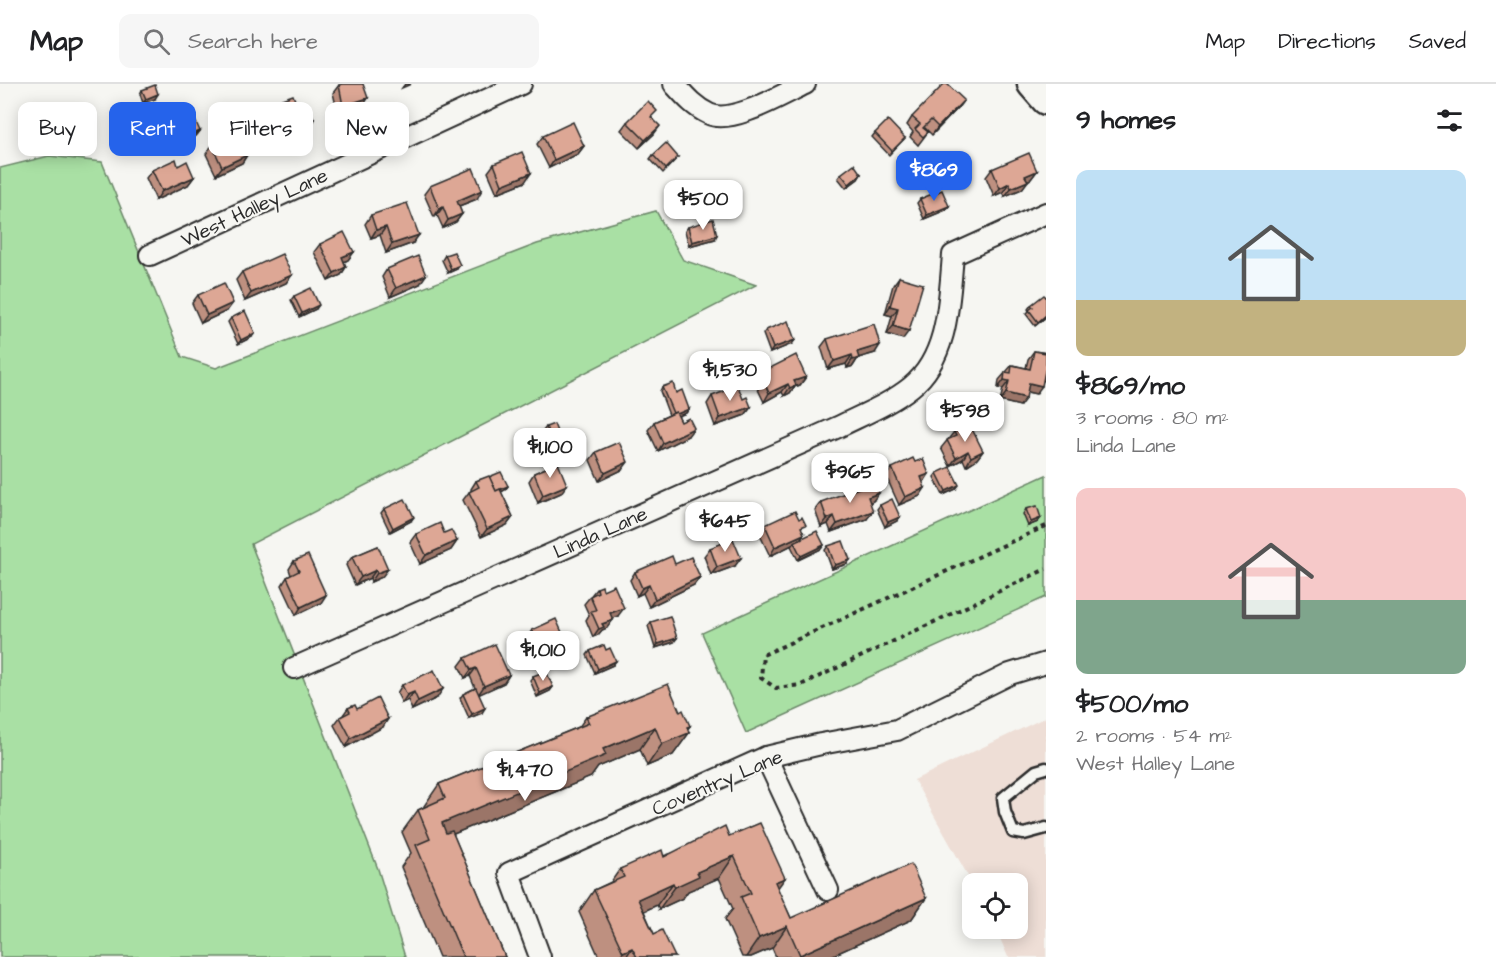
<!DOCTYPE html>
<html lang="en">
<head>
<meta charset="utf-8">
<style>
	body { margin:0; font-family:"Architects Daughter",sans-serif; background:#f6f6f6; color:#202124; height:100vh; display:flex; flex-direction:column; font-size:22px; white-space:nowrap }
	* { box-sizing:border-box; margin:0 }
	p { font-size:20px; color:#757577 }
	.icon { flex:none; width:33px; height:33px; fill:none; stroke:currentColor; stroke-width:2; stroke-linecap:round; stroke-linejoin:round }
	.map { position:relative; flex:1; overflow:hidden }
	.drawer { display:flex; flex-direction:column; background:#fff; width:450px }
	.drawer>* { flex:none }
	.hud { position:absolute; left:18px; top:18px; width:570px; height:54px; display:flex; gap:12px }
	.fabs { position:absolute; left:962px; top:789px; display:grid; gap:12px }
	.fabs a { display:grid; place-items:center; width:66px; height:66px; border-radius:12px; background:#fff; box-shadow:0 3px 15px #0003; font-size:30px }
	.price { position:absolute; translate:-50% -51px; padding:0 14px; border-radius:12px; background:#fff; color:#222; font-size:20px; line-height:39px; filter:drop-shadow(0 2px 3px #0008) }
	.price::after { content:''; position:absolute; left:50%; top:36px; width:18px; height:14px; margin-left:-9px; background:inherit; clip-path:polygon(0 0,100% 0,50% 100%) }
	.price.current { background:#2563eb; color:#fff }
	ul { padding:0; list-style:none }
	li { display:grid; align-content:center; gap:12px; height:318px; padding:0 30px }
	li span { display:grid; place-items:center; height:186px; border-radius:12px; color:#555 }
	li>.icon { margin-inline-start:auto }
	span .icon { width:108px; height:108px; fill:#fffc; stroke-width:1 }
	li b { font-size:26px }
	h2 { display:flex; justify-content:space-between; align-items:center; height:72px; padding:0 30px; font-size:26px }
	.pill { padding:0 21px; border-radius:12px; background:#fff; box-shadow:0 3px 15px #0003; font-size:21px; line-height:54px }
	.pill.current { background:#2563eb; color:#fff }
	header { display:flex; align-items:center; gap:36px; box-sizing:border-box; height:84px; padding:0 30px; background:#fff; border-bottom:2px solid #e0e0e0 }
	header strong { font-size:28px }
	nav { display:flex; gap:33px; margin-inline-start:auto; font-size:21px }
	.search { width:420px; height:54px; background:#f6f6f6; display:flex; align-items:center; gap:15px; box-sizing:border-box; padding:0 21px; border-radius:12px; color:#757577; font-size:22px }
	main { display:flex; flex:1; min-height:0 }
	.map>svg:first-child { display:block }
</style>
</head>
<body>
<header>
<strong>Map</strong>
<div class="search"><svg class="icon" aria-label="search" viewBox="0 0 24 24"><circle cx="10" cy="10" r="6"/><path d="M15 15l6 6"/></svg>Search here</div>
<nav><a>Map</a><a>Directions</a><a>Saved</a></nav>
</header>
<main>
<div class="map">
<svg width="1046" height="873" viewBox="0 0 1046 873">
	<rect width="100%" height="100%" fill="#f6f6f2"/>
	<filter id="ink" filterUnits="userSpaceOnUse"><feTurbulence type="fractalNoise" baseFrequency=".0167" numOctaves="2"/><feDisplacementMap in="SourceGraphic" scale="12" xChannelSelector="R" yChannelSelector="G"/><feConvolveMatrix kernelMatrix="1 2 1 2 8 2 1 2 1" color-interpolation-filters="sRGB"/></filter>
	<g filter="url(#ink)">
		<polygon fill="#eeded6" points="1046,633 1046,873 1008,873 996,845 1017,844 1017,800 972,799 914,696"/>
		<g fill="#a9e0a4" stroke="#6a8668" stroke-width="1.5">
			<polygon points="49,72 102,78 182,273 216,284 537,160 656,127 683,176 756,201 251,460 378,785 405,873 0,873 0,84"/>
			<polygon points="1046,391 1046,513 746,649 702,549"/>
		</g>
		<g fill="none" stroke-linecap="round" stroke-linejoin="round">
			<g stroke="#2b2b2b" stroke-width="15">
				<polyline id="service" points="1046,684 1036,687 1003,714 1005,728 1013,748 1024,750 1046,744"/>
			</g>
			<g stroke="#2b2b2b" stroke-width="24">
				<g id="minor">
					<path d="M674 0C684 11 694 23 709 30 732 41 783 10 805 0"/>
					<polyline points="150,171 521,0"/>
					<path d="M294 584 838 343C862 331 890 320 911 303 949 273 949 215 953 171L1046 129"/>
					<polyline points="766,673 828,806"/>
					<polyline points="540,873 509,789 766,673 821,660 897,646 1010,590 1046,579"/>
				</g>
			</g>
			<g stroke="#2b2b2b" stroke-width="33">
				<polyline id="secondary" points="1032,0 1046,16"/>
			</g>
			<polyline stroke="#2b2b2b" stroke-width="4" stroke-dasharray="4.5 4.5" stroke-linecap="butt" points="1046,442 763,571 761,594 776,604 801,601 1046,485"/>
			<use href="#service" stroke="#f6f6f2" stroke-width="10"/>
			<use href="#minor" stroke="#f6f6f2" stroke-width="20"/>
			<use href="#secondary" stroke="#f6f6f2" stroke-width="28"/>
		</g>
		<g fill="#be9080" stroke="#2b2b2b" stroke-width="1.5">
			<polygon points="339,1 368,14 362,23 338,30 333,9"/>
			<polygon points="142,6 155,15 143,19 140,10"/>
			<polygon points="282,15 298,24 314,35 309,44 299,48 293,56 288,58 285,52 274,57 265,37 270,29 278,26 276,23"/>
			<polygon points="958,24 932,51 925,44 924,45 928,48 918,61 910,53 913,48 907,41 912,33"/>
			<polygon points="652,34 654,50 639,64 621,46 627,38"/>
			<polygon points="175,35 200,47 197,51 181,59 172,39"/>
			<polygon points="115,48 135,60 132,64 120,70 112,52"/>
			<polygon points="875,49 905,54 889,71 872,53"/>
			<polygon points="543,52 584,62 578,70 549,84 537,60"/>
			<polygon points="212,61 247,71 242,79 216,91 206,70"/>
			<polygon points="653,71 678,73 663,89 650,75"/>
			<polygon points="494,80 525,98 497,109 488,88"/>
			<polygon points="178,82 194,93 188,101 156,116 146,94 152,86"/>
			<polygon points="992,85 1037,87 1031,95 1027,97 1022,105 1005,112 1003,108 994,112 986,93"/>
			<polygon points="841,90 861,90 858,95 846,104 838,94"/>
			<polygon points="430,102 477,115 459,122 462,130 456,138 443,144 437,131 434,133 424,110"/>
			<polygon points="920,115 949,122 946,126 924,135 917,119"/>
			<polygon points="371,131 413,159 386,169 380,151 371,154 365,140"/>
			<polygon points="688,143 715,155 689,162 685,147"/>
			<polygon points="320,160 354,168 348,176 344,178 346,183 341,191 328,197 314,168"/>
			<polygon points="445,171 457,185 448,189 442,176"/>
			<polygon points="387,185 420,200 390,213 382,193"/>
			<polygon points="242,188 292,191 286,199 245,217 236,196"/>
			<polygon points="899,193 903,255 887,250 892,232 885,230 893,201"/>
			<polygon points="198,211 227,227 201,239 192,219"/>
			<polygon points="294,212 316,225 299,233 291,216"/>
			<polygon points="1046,213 1046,233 1035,242 1026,230 1029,227 1028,225 1031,221"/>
			<polygon points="231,234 252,253 238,260 228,238"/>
			<polygon points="766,246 795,256 792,260 770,269 763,250"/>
			<polygon points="827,255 875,269 858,274 853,282 847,284 846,280 828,285 821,263"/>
			<polygon points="1034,267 1046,269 1046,297 1043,296 1036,310 1027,308 1020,322 1000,317 1003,305 998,304 999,296 1012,281 1026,284 1028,275"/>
			<polygon points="760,289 806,293 800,301 794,303 790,309 784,312 782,308 764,318 754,297"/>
			<polygon points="662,303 676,309 689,325 686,329 678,332 688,352 658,367 648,346 654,338 669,331 660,307"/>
			<polygon points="712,312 743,315 751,323 745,331 715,342 707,320"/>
			<polygon points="546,343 567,373 564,377 558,379 561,409 538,419 529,397 534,389 551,382 541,359 544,355 546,354 543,347"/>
			<polygon points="954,348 966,348 983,367 977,375 966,382 963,375 950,382 941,364"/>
			<polygon points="596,368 622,386 599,397 590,376"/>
			<polygon points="892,384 924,398 920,412 899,421 886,392"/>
			<polygon points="937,389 956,405 943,411 934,393"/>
			<polygon points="489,393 508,402 505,406 501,408 513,433 507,441 481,453 463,416 469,408 471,407 471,405 476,397"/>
			<polygon points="873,417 870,419 867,435 831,448 828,440 821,443 815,426 821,418"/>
			<polygon points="880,421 900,433 897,437 885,443 877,425"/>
			<polygon points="384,425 411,437 390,448 381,429"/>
			<polygon points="1026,425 1038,438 1028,442 1023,430"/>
			<polygon points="765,441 802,446 804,450 800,455 824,461 821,465 798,476 791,462 792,461 770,472 759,449"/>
			<polygon points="444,449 457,457 451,466 420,480 410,458 416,450"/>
			<polygon points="378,462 382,493 371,498 370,494 355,501 346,481 352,473"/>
			<polygon points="828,462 847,480 832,485 825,466"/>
			<polygon points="710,464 735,482 711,491 704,472"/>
			<polygon points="294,477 321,519 296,531 282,501 287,493 291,491 289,485"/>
			<polygon points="675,480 700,493 694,501 649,523 643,509 637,512 630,496 635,488"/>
			<polygon points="597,504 603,506 618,532 612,534 607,544 602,546 598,551 593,553 586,536 589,531 584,520"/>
			<polygon points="651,538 674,558 655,564 648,542"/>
			<polygon points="532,546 560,564 536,575 526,555"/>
			<polygon points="606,566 613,581 595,589 587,571 590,567"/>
			<polygon points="465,574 509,591 504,599 479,610 482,629 469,634 460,614 463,610 475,604 470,592 465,594 459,582"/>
			<polygon points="533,592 553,603 550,607 537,613 530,596"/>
			<polygon points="402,601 437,614 412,626 408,616 402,619 397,609"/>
			<polygon points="348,624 357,625 383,643 346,663 334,641 340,633 343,631"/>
			<polygon points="680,628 690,642 687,645 689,649 673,671 647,682 640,665 598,683 591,693 453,750 505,873 439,873 401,783 411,769 402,748 418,726 424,723 424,722 439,700 579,643 586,633"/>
			<polygon points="729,752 777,804 791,834 926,814 911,836 829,873 776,873 772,864 751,873 742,873 725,835 733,825 719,794 688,807 683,814 659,825 657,821 644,827 654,850 675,873 599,873 579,828 594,806 611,798 620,785"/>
		</g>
		<g fill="#9b7568" stroke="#2b2b2b" stroke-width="1.5">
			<polygon points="405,0 411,0 402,4"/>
			<polygon points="158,10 155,15 143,19 146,15"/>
			<polygon points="368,14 362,23 338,30 343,22"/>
			<polygon points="964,16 958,24 932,51 938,43"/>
			<polygon points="314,35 309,44 294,50 297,43"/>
			<polygon points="660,42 654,50 639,64 645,56"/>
			<polygon points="291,44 285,52 274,57 279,49"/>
			<polygon points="200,47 197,51 181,59 184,54"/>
			<polygon points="299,48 293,56 288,58 294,50"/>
			<polygon points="135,60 132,64 120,70 123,66"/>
			<polygon points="584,62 578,70 549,84 554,76"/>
			<polygon points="247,71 242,79 216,91 222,83"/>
			<polygon points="1037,87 1031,95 1020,100 1025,92"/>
			<polygon points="531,89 525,98 497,109 502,101"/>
			<polygon points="861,90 858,95 846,104 849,100"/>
			<polygon points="194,93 188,101 156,116 162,107"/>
			<polygon points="1028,97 1022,105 1005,112 1011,104"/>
			<polygon points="1009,99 1003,108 994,112 1000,104"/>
			<polygon points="482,106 477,115 451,125 457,117"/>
			<polygon points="949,122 946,126 924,135 927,131"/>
			<polygon points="443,123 437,131 434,133 439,125"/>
			<polygon points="462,130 456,138 443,144 448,136"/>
			<polygon points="386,143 380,151 371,154 376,146"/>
			<polygon points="419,151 413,159 386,169 392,160"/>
			<polygon points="717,151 715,155 689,162 692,158"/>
			<polygon points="354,168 348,176 336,181 342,173"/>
			<polygon points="460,181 457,185 448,189 451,185"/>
			<polygon points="346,183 341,191 328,197 334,189"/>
			<polygon points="292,191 286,199 245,217 251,209"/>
			<polygon points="426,191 420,200 390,213 396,204"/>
			<polygon points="233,219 227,227 201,239 207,231"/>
			<polygon points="319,221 316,225 299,233 302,229"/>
			<polygon points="890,222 898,224 892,232 885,230"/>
			<polygon points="1046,231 1046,233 1035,242 1038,238"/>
			<polygon points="893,242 909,247 903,255 887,250"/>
			<polygon points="255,249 252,253 238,260 241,256"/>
			<polygon points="795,256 792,260 770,269 773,264"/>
			<polygon points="880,261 875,269 858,274 853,282 847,284 857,268"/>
			<polygon points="852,271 846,280 828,285 834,277"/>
			<polygon points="1045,287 1046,288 1046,297 1039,296"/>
			<polygon points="806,293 800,301 794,303 790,309 784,312 794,297"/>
			<polygon points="1004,296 1009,297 1003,305 998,304"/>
			<polygon points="1029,299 1042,302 1036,310 1023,307"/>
			<polygon points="788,300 782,308 764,318 769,309"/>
			<polygon points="1006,309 1026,314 1020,322 1000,317"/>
			<polygon points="751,323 745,331 715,342 720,334"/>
			<polygon points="689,325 686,329 671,335 674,331"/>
			<polygon points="694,344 688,352 658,367 663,359"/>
			<polygon points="968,367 963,375 950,382 956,374"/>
			<polygon points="983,367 977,375 966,382 971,373"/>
			<polygon points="567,373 564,377 551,382 554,378"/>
			<polygon points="628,378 622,386 599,397 605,389"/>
			<polygon points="929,390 924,398 915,402 921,393"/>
			<polygon points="567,401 561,409 538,419 543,411"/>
			<polygon points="959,401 956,405 943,411 946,407"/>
			<polygon points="508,402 505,406 492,412 495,408"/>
			<polygon points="925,404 920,412 899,421 905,413"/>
			<polygon points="879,409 873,417 862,422 868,413"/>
			<polygon points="873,427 867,435 831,448 837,440"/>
			<polygon points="834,432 828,440 821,443 827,435"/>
			<polygon points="414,433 411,437 390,448 393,444"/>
			<polygon points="513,433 507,441 481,453 487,445"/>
			<polygon points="900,433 897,437 885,443 888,438"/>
			<polygon points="1041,434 1038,438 1028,442 1031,438"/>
			<polygon points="804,450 798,458 794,458 792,461 770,472 775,463"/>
			<polygon points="457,457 451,466 420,480 426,471"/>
			<polygon points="824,461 821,465 798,476 801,472"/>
			<polygon points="741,474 735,482 711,491 717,483"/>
			<polygon points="850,476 847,480 832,485 835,481"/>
			<polygon points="388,485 382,493 371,498 377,489"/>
			<polygon points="376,486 370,494 355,501 361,493"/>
			<polygon points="700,493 694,501 649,523 655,515"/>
			<polygon points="649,501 643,509 637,512 642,504"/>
			<polygon points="326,511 321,519 296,531 301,523"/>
			<polygon points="624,524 618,532 604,538 610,529"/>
			<polygon points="613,536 607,544 602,546 598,551 593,553 602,540"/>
			<polygon points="677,554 674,558 655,564 658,560"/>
			<polygon points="565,555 560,564 536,575 541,567"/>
			<polygon points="616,577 613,581 595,589 598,585"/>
			<polygon points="476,584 470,592 465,594 471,586"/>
			<polygon points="509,591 504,599 478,611 484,602"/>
			<polygon points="553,603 550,607 537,613 540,609"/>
			<polygon points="443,605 437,614 412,626 418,617"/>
			<polygon points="414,608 408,616 402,619 407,611"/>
			<polygon points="485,624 482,629 469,634 472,630"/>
			<polygon points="388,635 383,643 346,663 351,654"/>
			<polygon points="690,642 683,651 689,649 673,671 647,682 662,660 687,643"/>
			<polygon points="655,643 640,665 598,683 591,693 427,761 442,739 603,665"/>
			<polygon points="734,772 719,794 688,807 683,814 659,825 675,803 697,788"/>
			<polygon points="785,794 769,816 775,798"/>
			<polygon points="673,799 657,821 623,837 638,815"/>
			<polygon points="926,814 911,836 829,873 799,873 800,871"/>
			<polygon points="787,842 772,864 751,873 746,873 759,854"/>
			<polygon points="632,864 626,873 619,873 623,868"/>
		</g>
		<g fill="#dda795" stroke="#2b2b2b" stroke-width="1.5">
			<polygon points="342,0 363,0 368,14 343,22 339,1"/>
			<polygon points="944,0 947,0 964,16 938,43 931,36 923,44 928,48 923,53 915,45 920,40 912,33"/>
			<polygon points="155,1 158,10 146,15 142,6"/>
			<polygon points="293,11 298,24 308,20 314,35 297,43 299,48 294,50 291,44 279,49 270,29 285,22 282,15"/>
			<polygon points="648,17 657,27 651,33 660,42 645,56 627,38"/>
			<polygon points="191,27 200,47 184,54 175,35"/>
			<polygon points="888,36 905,54 892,67 875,49"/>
			<polygon points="573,38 584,62 554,76 543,52"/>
			<polygon points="127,42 135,60 123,66 115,48"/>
			<polygon points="237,49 247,71 222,83 212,61"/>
			<polygon points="666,59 678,73 666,85 653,71"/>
			<polygon points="522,68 531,89 502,101 494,80"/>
			<polygon points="1029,69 1037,87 1025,92 1028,97 1011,104 1009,99 1000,104 992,85"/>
			<polygon points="176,75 178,82 187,77 194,93 162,107 152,86"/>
			<polygon points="854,80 861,90 849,100 841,90"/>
			<polygon points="473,84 482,106 457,117 462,130 448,136 443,123 439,125 430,102"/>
			<polygon points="942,106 949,122 927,131 920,115"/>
			<polygon points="407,119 419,151 392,160 386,143 376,146 371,131"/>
			<polygon points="713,135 717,151 692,158 688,143"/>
			<polygon points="344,148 354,168 342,173 346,183 334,189 320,160"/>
			<polygon points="454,168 460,181 451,185 445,171"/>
			<polygon points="282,170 292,191 251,209 242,188"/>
			<polygon points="418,172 426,191 396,204 387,185"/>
			<polygon points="899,193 923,200 909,247 893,242 898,224 890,222"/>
			<polygon points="224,199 233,219 207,231 198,211"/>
			<polygon points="311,204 319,221 302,229 294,212"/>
			<polygon points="1044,211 1046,213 1046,231 1038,238 1029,226 1033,223 1031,221"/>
			<polygon points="245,227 255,249 241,256 231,234"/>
			<polygon points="788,237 795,256 773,264 766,246"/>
			<polygon points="874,240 880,261 857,268 859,274 853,276 852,271 834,277 827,255"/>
			<polygon points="1034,267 1046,269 1046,288 1045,287 1042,302 1029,299 1026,314 1006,309 1009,297 1004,296 1005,288 1011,289 1012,281 1030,285"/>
			<polygon points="796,271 806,293 794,297 796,301 790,304 788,300 769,309 760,289"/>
			<polygon points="673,299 676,309 682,306 689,325 677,330 676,328 673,329 662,303"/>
			<polygon points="738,302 743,315 747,313 751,323 720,334 712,312"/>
			<polygon points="676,328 681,338 689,334 694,344 663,359 654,338"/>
			<polygon points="554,340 567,373 554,378 544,355 550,352 546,343"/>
			<polygon points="964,344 966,348 972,345 983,367 971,373 968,367 956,374 947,356 956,352 954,348"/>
			<polygon points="619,358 628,378 605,389 596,368"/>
			<polygon points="913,374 915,378 923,375 929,390 921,393 925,404 905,413 892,384"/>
			<polygon points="558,379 567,401 543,411 534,389"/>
			<polygon points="950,383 959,401 946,407 937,389"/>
			<polygon points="501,388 508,402 496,407 489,393"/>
			<polygon points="489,392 496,407 500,405 513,433 487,445 469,408 479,403 476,397"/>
			<polygon points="875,398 879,409 868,413 873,427 837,440 834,432 827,435 821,418"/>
			<polygon points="405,415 414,433 393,444 384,425"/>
			<polygon points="892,415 900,433 888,438 880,421"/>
			<polygon points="1037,422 1041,434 1031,438 1026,425"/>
			<polygon points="795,427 799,435 802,433 806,441 801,443 804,450 775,463 765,441"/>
			<polygon points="440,439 444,449 451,446 457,457 426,471 416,450"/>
			<polygon points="817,447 824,461 801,472 794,458"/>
			<polygon points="733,455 741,474 717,483 710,464"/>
			<polygon points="843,457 850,476 835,481 828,462"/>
			<polygon points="378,462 388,485 377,489 376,486 361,493 352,473"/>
			<polygon points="308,471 326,511 301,523 287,493 299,487 294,477"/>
			<polygon points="672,472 675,480 691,473 700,493 655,515 649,501 642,504 635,488"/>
			<polygon points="614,501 624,524 610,529 613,536 602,540 604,543 599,545 591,527 596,526 590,512 598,508 597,504 602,502 603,506"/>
			<polygon points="670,532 677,554 658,560 651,538"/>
			<polygon points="556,535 565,555 541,567 532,546"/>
			<polygon points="495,560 509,591 484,602 476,584 471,586 465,574"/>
			<polygon points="604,561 606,566 610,564 616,577 598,585 590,567"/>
			<polygon points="434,586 443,605 418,617 414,608 407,611 402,601"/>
			<polygon points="546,587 553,603 540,609 533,592"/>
			<polygon points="668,600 680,628 683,626 690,642 687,643 689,649 662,660 655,643 603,665 606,671 442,739 446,749 452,747 505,873 463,873 416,761 430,755 418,726 445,714 439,700 589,639 586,633"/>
			<polygon points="476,604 485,624 472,630 463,610"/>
			<polygon points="378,614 388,635 351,654 340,633 350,628 348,624 355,621 357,625"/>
			<polygon points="760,739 785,794 775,798 791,834 911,780 926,814 800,871 787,842 759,854 741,813 751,809 734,772 697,788 699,792 675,803 673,799 638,815 654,850 662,846 675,873 637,873 632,864 623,868 594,806 624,793 620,785 662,766 664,773 725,742 729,752"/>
		</g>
	</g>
	<g text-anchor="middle" stroke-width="4.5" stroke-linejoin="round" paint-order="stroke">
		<g font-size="20" fill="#2b2b2b" stroke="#f6f6f2">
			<text transform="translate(254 123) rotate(-25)" y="7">West Halley Lane</text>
			<text transform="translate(600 448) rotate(-24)" y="7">Linda Lane</text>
			<text transform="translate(717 698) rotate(-23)" y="7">Coventry Lane</text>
		</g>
	</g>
</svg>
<div class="fabs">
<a><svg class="icon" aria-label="locate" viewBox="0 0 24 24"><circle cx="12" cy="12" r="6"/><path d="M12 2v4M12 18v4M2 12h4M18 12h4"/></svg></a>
</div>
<b class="price current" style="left:934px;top:118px">$869</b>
<b class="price" style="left:703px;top:147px">$500</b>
<b class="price" style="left:730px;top:318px">$1,530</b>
<b class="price" style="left:965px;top:359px">$598</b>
<b class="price" style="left:550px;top:395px">$1,100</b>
<b class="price" style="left:850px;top:420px">$965</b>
<b class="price" style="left:725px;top:469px">$645</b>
<b class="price" style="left:543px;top:598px">$1,010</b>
<b class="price" style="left:525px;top:718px">$1,470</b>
<div class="hud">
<a class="pill">Buy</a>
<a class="pill current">Rent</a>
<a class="pill">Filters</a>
<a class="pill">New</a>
</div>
</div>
<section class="drawer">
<h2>9 homes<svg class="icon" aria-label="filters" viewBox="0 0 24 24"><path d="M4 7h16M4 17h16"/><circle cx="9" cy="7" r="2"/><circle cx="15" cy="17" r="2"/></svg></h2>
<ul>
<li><span style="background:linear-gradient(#bfe0f5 70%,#c2b280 0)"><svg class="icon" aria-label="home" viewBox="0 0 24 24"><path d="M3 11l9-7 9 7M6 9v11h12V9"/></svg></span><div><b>$869/mo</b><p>3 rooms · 80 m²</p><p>Linda Lane</p></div></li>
<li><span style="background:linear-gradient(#f6c9c9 60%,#7fa58c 0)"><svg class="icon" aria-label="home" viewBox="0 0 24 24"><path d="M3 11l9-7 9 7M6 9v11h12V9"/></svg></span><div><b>$500/mo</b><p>2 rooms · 54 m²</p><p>West Halley Lane</p></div></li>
</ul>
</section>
</main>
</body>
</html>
